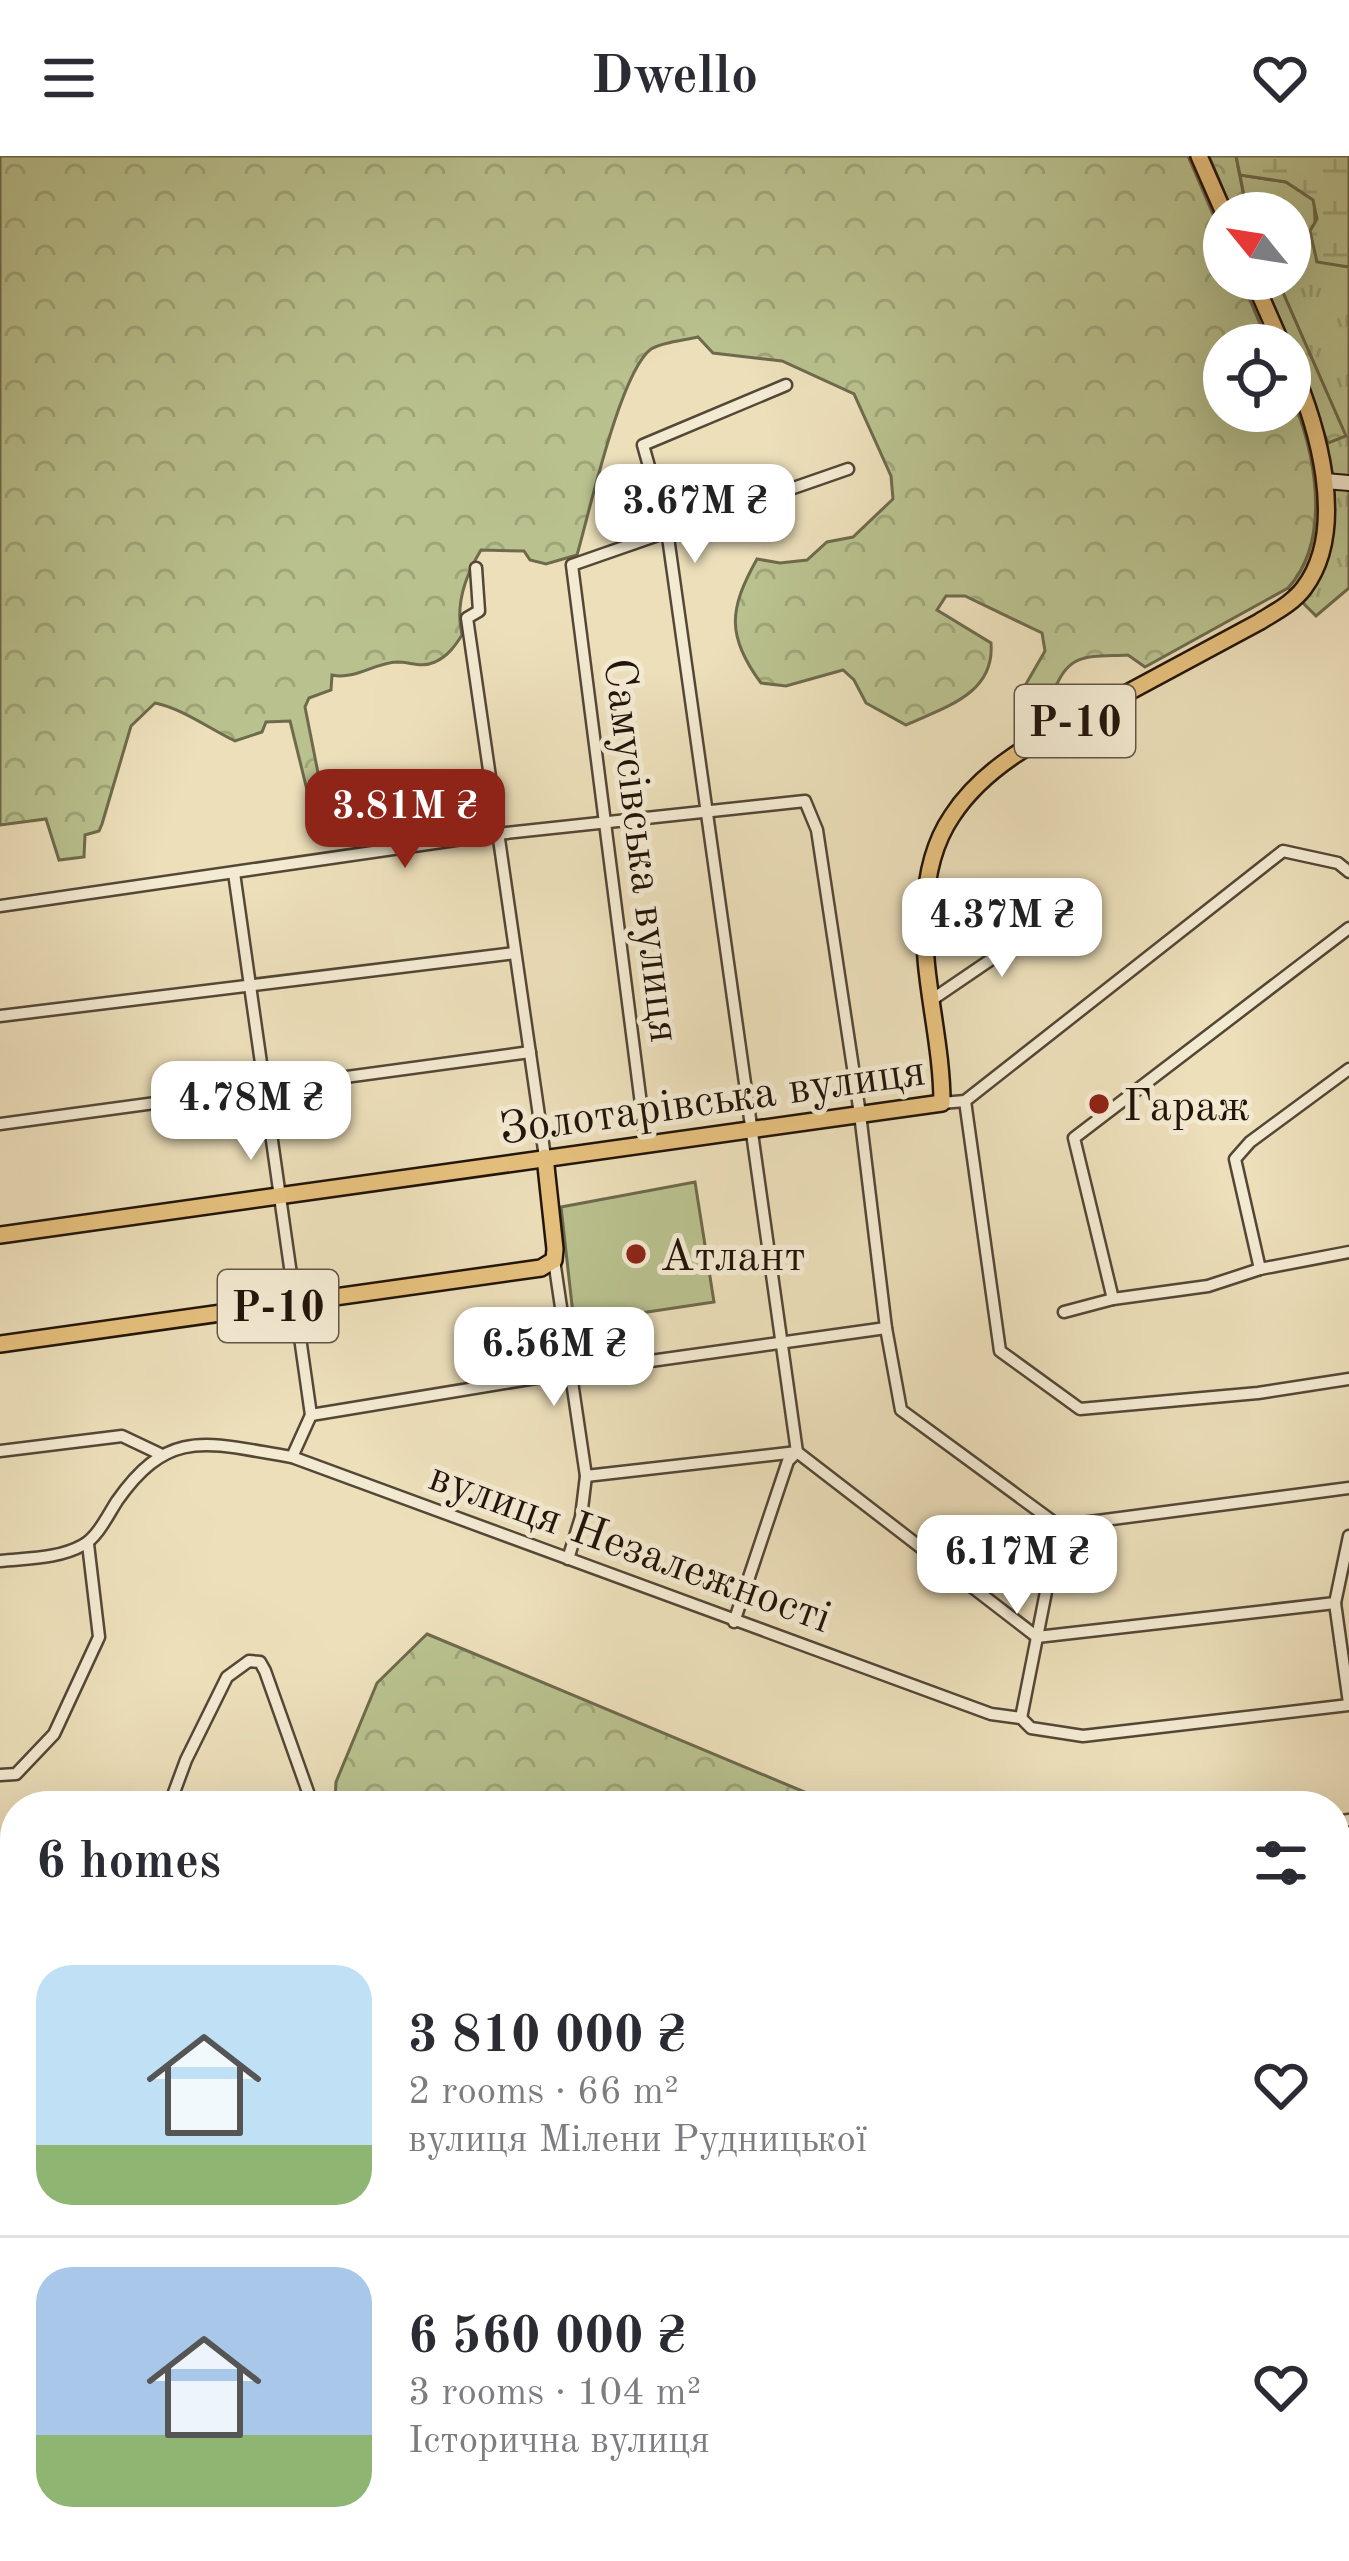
<!DOCTYPE html>
<html lang="en">
<head>
<meta charset="utf-8">
<style>
	body { margin:0; font-family:"Old Standard TT",serif; background:#f2f2f3; color:#2b2b33; height:100vh; display:flex; flex-direction:column; font-size:45px; white-space:nowrap }
	* { box-sizing:border-box; margin:0 }
	p { font-size:39px; color:#7c7c81 }
	.icon { flex:none; width:66px; height:66px; fill:none; stroke:currentColor; stroke-width:2; stroke-linecap:round; stroke-linejoin:round }
	.map { position:relative; flex:1; overflow:hidden }
	.side { position:absolute; left:0px; top:1635px; width:1350px; height:771px; display:flex; flex-direction:column; background:#fff; border-radius:48px 48px 0 0; box-shadow:0 12px 48px #0002 }
	.side>* { flex:none }
	.needle { width:78px; rotate:300deg }
	.tools { position:absolute; left:1203px; top:36px; display:grid; gap:24px }
	.tools a { display:grid; place-items:center; width:108px; height:108px; border-radius:50%; background:#fff; box-shadow:0 12px 48px #0002; font-size:60px }
	.price { position:absolute; translate:-50% -102px; padding:0 27px; border-radius:24px; background:#fff; color:#222; font-size:39px; line-height:78px; filter:drop-shadow(0 3px 6px #0008) }
	.price::after { content:''; position:absolute; left:50%; top:72px; width:36px; height:27px; margin-left:-18px; background:inherit; clip-path:polygon(0 0,100% 0,50% 100%) }
	.price.selected { background:#8f2418; color:#fff }
	ul { padding:0; list-style:none }
	li { display:flex; align-items:center; gap:36px; height:300px; padding:0 36px }
	li+li { border-top:3px solid #e1e1e2 }
	li span { display:grid; place-items:center; flex:none; width:336px; height:240px; border-radius:36px; color:#555 }
	li>.icon { margin-inline-start:auto }
	span .icon { width:144px; height:144px; fill:#fffc; stroke-width:1 }
	li b { font-size:51px }
	h2 { display:flex; justify-content:space-between; align-items:center; height:144px; padding:0 36px; font-size:51px }
	header { display:flex; justify-content:space-between; align-items:center; height:156px; padding:0 36px; background:#fff; font-size:54px; font-weight:700 }
	.map>svg:first-child { display:block }
</style>
</head>
<body>
<header><svg class="icon" aria-label="menu" viewBox="0 0 24 24"><path d="M4 6h16M4 12h16M4 18h16"/></svg>Dwello<svg class="icon" aria-label="heart" viewBox="0 0 24 24"><path d="M12 20l-8-8c-3-5 5-10 8-4 3-6 11-1 8 4z"/></svg></header>
<div class="map">
<svg width="1349" height="2405" viewBox="0 0 1349 2405">
	<defs>
		<pattern id="grass-tufts" width="24" height="20" patternUnits="userSpaceOnUse" patternTransform="scale(3)"><rect width="24" height="20" fill="#b9c18e"/><path d="M3 7l-1-3M5 7V3M7 7l1-3M15 17l-1-3M17 17v-4M19 17l1-3" fill="none" stroke="#9fa579"/></pattern>
		<pattern id="forest-crowns" width="20" height="18" patternUnits="userSpaceOnUse" patternTransform="scale(3)"><rect width="20" height="18" fill="#b9c18e"/><path d="M2 6a3 3 0 1 1 6 0M12 15a3 3 0 1 1 6 0" fill="none" stroke="#9fa579"/></pattern>
		<pattern id="wetland-marsh" width="20" height="14" patternUnits="userSpaceOnUse" patternTransform="scale(3)"><rect width="20" height="14" fill="#b9c18e"/><path d="M1 5h8M5 5V1M11 12h8M15 12V8" fill="none" stroke="#9fa579"/></pattern>
	</defs>
	<rect width="100%" height="100%" fill="#ecdfba"/>
	<filter id="stains"><feTurbulence type="fractalNoise" baseFrequency=".00167" numOctaves="4"/><feColorMatrix values="0 0 0 0 .2 0 0 0 0 .09 0 0 0 0 .02 0 0 0 .5 -.17"/></filter>
	<radialGradient id="worn" r=".72"><stop offset=".6" stop-color="#630" stop-opacity="0"/><stop offset="1" stop-color="#630" stop-opacity=".3"/></radialGradient>
	<g fill="url(#grass-tufts)" stroke="#6e6a4c" stroke-width="3">
		<path d="M1240 19 1286 26 1314 44 1317 105 1349 111V432L1316 460 1288 432C1330 386 1314 317 1299 261 1297 252 1291 243 1290 234 1288 222 1290 208 1290 196L1327 287 1345 279 1277 123H1290V57H1247Z"/>
		<polygon points="1349,2015 1349,2090 1335,2109 1335,2031"/>
		<polygon points="0,2199 15,2203 15,2391 834,2391 839,2405 0,2405"/>
	</g>
	<g fill="url(#forest-crowns)" stroke="#6e6a4c" stroke-width="3">
		<path d="M0 0H1188L1224 84V123H1241L1269 189H1224V255H1290V237C1315 294 1333 382 1288 432L1145 511 1128 499C1091 501 1069 495 1055 533L1031 535 1026 528 1045 495 1042 477 965 440H946L937 454 991 487C995 538 945 551 906 569L866 547 854 524 843 514 786 530 761 527C726 480 729 453 757 403L780 407 807 404 827 386 853 381 893 343 891 320 854 238 782 205 713 197 698 181C685 184 662 186 651 193 620 216 589 358 577 399L546 408 530 404 524 395 481 394C465 420 455 449 462 479 455 490 448 500 435 506 421 512 411 506 397 506 374 507 355 524 332 519L331 534 309 542 305 551 323 642H309L290 565 266 566 262 576 235 585C210 573 181 552 155 547L131 570 102 668 99 675 85 679 84 701 59 704 46 663 0 669Z"/>
		<polygon points="1209,0 1236,0 1247,57 1233,57"/>
		<polygon points="1260,123 1277,123 1346,280 1328,287"/>
		<polygon points="427,1478 838,1650 341,1650 335,1644 336,1626 377,1527"/>
		<polygon points="1349,1791 1349,2015 1335,2031 1335,1808"/>
		<polygon points="1349,2090 1349,2405 839,2405 834,2391 1335,2391 1335,2109"/>
	</g>
	<polygon fill="url(#wetland-marsh)" stroke="#6e6a4c" stroke-width="3" points="1236,0 1349,0 1349,111 1317,106 1310,75 1317,63 1313,44 1286,26 1240,19"/>
	<polygon fill="#b9c18e" stroke="#6e6a4c" stroke-width="3" points="695,1026 714,1146 574,1167 561,1051"/>
	<g fill="none" stroke-linecap="round" stroke-linejoin="round">
		<g stroke="#544736" stroke-width="15">
			<g id="street">
				<polyline points="476,412 479,455 467,462 545,1001"/>
				<polyline points="234,717 311,1259 292,1301"/>
				<polyline points="0,750 497,678 805,645 817,674 860,958 886,1172 901,1254 1059,1370"/>
				<polyline points="933,843 1046,766"/>
				<polyline points="0,860 515,797"/>
				<polyline points="965,945 1000,1195 1080,1253 1258,1237 1349,1223"/>
				<polyline points="942,947 965,945 1283,695 1338,707 1349,716"/>
				<polyline points="0,968 530,896"/>
				<polyline points="646,987 572,409 848,313"/>
				<polyline points="554,1104 586,1320 581,1361 568,1403"/>
				<polyline points="1260,1113 1235,1003 1250,986 1349,913"/>
				<polyline points="1113,1143 1074,982 1349,772"/>
				<polyline points="1064,1156 1113,1143 1208,1130 1260,1113 1349,1096"/>
				<polyline points="311,1259 572,1216 886,1172"/>
				<polyline points="0,1295 122,1280 160,1298"/>
				<polyline points="586,1320 797,1296 1037,1481 1335,1447 1349,1380"/>
				<polyline points="1059,1370 1349,1332"/>
				<path d="M0 1405C27 1402 58 1403 83 1389 97 1382 108 1359 117 1345 170 1269 210 1288 292 1301L991 1558 1021 1562 1031 1572 1083 1580 1349 1549"/>
				<polyline points="1335,1447 1349,1547"/>
				<polyline points="734,1466 788,1305 797,1296 667,374 643,289 786,229"/>
				<polyline points="1021,1562 1059,1370"/>
				<polyline points="0,1619 16,1618 54,1578 99,1481 88,1388"/>
				<polyline points="169,1650 186,1604 227,1521 249,1505 260,1506 265,1515 308,1636 309,1650"/>
				<polyline points="1335,1666 1349,1664"/>
				<polyline points="1335,1768 1349,1763"/>
				<polyline points="0,1778 15,1909"/>
				<polyline points="0,1948 15,1949"/>
				<polyline points="0,2064 12,2021 15,1989"/>
				<polyline points="1335,2092 1349,2075"/>
				<polyline points="0,2275 15,2262"/>
				<polyline points="1072,2405 1085,2391"/>
			</g>
		</g>
		<g stroke="#22140a" stroke-width="18">
			<polyline id="secondary" points="1325,325 1349,327"/>
		</g>
		<g stroke="#22140a" stroke-width="20">
			<g id="primary">
				<polyline points="1199,0 1224,57"/>
				<polyline points="1253,123 1282,189"/>
				<path d="M0 1079 942 947C942 883 921 819 925 755 926 723 933 688 952 660 989 603 1056 575 1114 544 1162 518 1211 492 1259 466 1275 456 1293 447 1304 432 1349 372 1317 268 1290 206"/>
				<polyline points="0,1188 541,1112 554,1104 555,1093 545,1001"/>
			</g>
		</g>
		<use href="#street" stroke="#f3ead2" stroke-width="10"/>
		<use href="#secondary" stroke="#f3ead2" stroke-width="14"/>
		<use href="#primary" stroke="#e6c07d" stroke-width="15"/>
	</g>
	<g fill="#8f2418" stroke="#f3ead2" stroke-width="4.5">
		<circle cx="1099" cy="948" r="12"/>
		<circle cx="636" cy="1098" r="12"/>
	</g>
	<g text-anchor="middle" stroke-width="10" stroke-linejoin="round" paint-order="stroke">
		<g fill="#f3ead2" stroke="#615446" stroke-width="3">
			<rect x="1015" y="529" width="120" height="72" rx="9"/>
			<rect x="218" y="1114" width="120" height="72" rx="9"/>
		</g>
		<g font-size="42" font-weight="bold" fill="#22140a">
			<text x="1075" y="580">Р-10</text>
			<text x="278" y="1165">Р-10</text>
		</g>
		<g font-size="45" fill="#22140a" stroke="#f3ead2">
			<text transform="translate(644 694) rotate(83)" y="16">Самусівська вулиця</text>
			<text transform="translate(712 942) rotate(-8)" y="16">Золотарівська вулиця</text>
			<text transform="translate(631 1389) rotate(20)" y="16">вулиця Незалежності</text>
		</g>
		<g font-size="45" fill="#22140a" stroke="#f3ead2" text-anchor="start">
			<text x="1123" y="964">Гараж</text>
			<text x="660" y="1114">Атлант</text>
		</g>
	</g>
	<rect width="100%" height="100%" filter="url(#stains)"/>
	<rect width="100%" height="100%" fill="url(#worn)"/>
</svg>
<div class="tools">
<a><svg class="needle" viewBox="-14 -14 28 28"><path d="M0-13l5 13h-10z" fill="#e53935"/><path d="M0 13l5-13h-10z" fill="#7c7c81"/></svg></a>
<a><svg class="icon" aria-label="locate" viewBox="0 0 24 24"><circle cx="12" cy="12" r="6"/><path d="M12 2v4M12 18v4M2 12h4M18 12h4"/></svg></a>
</div>
<b class="price" style="left:695px;top:410px">3.67M ₴</b>
<b class="price selected" style="left:405px;top:715px">3.81M ₴</b>
<b class="price" style="left:1002px;top:824px">4.37M ₴</b>
<b class="price" style="left:251px;top:1007px">4.78M ₴</b>
<b class="price" style="left:554px;top:1253px">6.56M ₴</b>
<b class="price" style="left:1017px;top:1461px">6.17M ₴</b>
<section class="side">
<h2>6 homes<svg class="icon" aria-label="filters" viewBox="0 0 24 24"><path d="M4 7h16M4 17h16"/><circle cx="9" cy="7" r="2"/><circle cx="15" cy="17" r="2"/></svg></h2>
<ul>
<li><span style="background:linear-gradient(#bfe0f5 75%,#8fb573 0)"><svg class="icon" aria-label="home" viewBox="0 0 24 24"><path d="M3 11l9-7 9 7M6 9v11h12V9"/></svg></span><div><b>3 810 000 ₴</b><p>2 rooms · 66 m²</p><p>вулиця Мілени Рудницької</p></div><svg class="icon" aria-label="heart" viewBox="0 0 24 24"><path d="M12 20l-8-8c-3-5 5-10 8-4 3-6 11-1 8 4z"/></svg></li>
<li><span style="background:linear-gradient(#a9c7e8 70%,#8fb573 0)"><svg class="icon" aria-label="home" viewBox="0 0 24 24"><path d="M3 11l9-7 9 7M6 9v11h12V9"/></svg></span><div><b>6 560 000 ₴</b><p>3 rooms · 104 m²</p><p>Історична вулиця</p></div><svg class="icon" aria-label="heart" viewBox="0 0 24 24"><path d="M12 20l-8-8c-3-5 5-10 8-4 3-6 11-1 8 4z"/></svg></li>
</ul>
</section>
</div>
</body>
</html>
